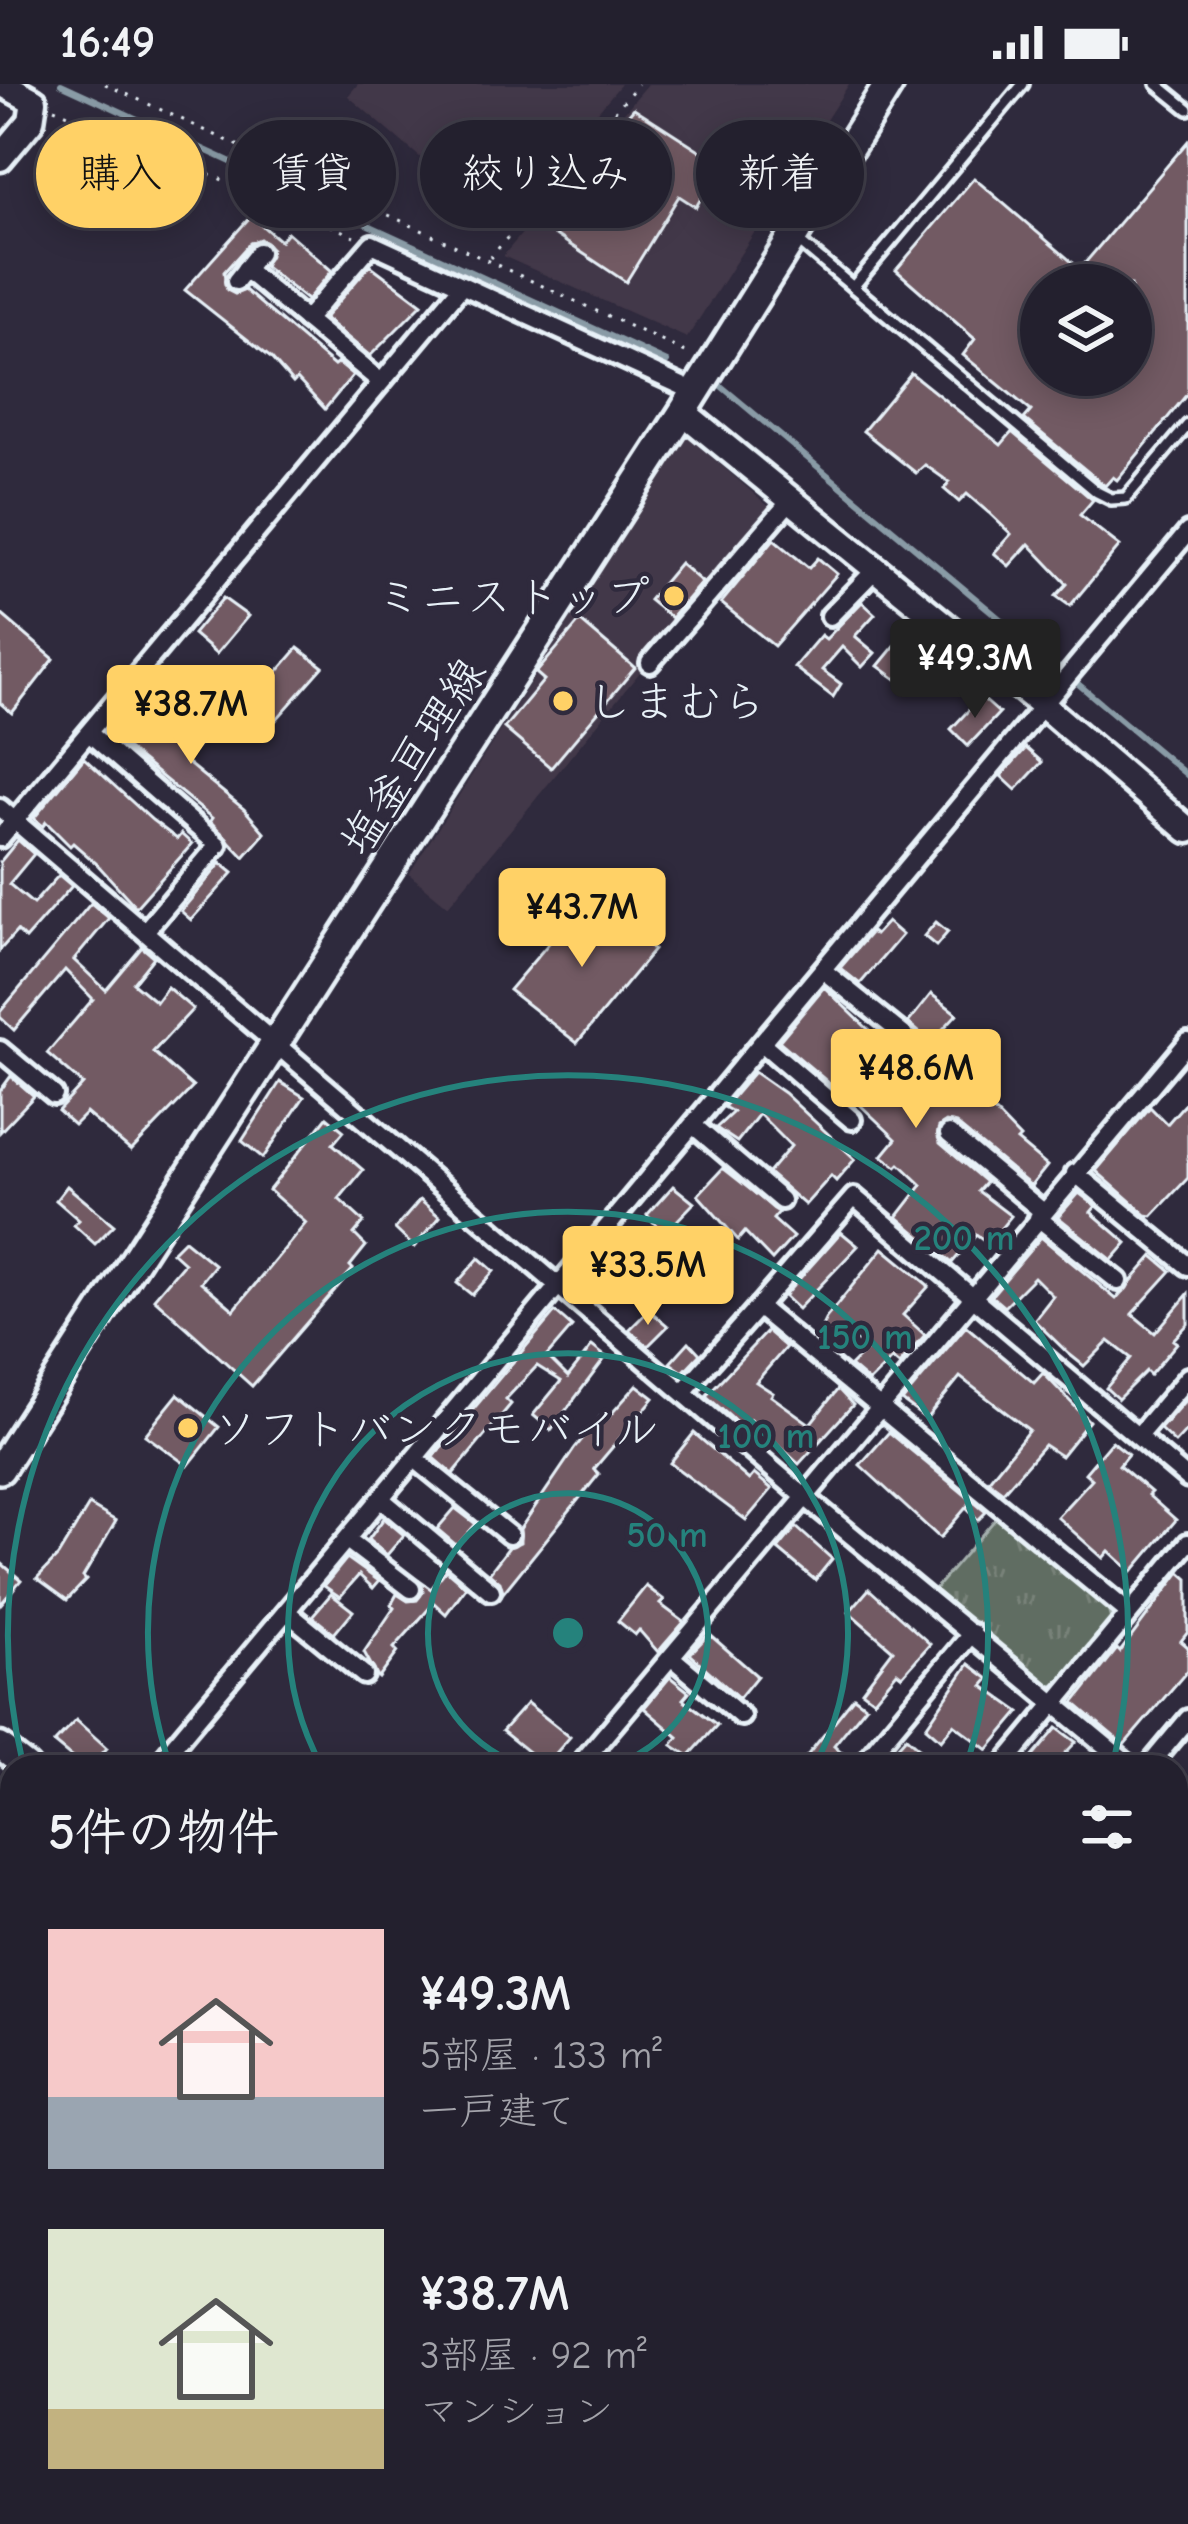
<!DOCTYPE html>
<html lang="ja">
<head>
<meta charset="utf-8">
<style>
	body { margin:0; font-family:"Comic Neue","Klee One",sans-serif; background:#2f2d3a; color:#f1f3f6; height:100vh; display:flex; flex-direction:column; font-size:45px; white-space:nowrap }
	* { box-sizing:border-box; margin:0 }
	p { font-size:39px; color:#a3a3aa }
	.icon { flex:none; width:66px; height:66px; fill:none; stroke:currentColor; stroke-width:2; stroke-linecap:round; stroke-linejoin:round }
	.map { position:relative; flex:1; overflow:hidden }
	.details { position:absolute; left:0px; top:1671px; width:1188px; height:771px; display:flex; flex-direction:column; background:#23202e; border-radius:36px 36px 0 0; box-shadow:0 6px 30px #0003,0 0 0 3px #403e4a }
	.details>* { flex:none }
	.guide { position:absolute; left:36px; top:36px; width:1116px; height:108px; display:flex; gap:24px }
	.tools { position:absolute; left:1020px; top:180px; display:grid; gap:24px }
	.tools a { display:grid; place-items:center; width:132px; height:132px; border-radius:50%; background:#23202e; box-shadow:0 6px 30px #0003,0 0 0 3px #403e4a; font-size:60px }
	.price { position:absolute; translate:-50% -102px; padding:0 27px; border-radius:12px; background:#ffd166; color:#111; font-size:39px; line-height:78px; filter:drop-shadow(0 3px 6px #0008) }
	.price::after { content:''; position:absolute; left:50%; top:72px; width:36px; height:27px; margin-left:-18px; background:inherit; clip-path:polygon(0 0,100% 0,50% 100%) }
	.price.selected { background:#222; color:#fff }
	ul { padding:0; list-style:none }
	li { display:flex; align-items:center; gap:36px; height:300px; padding:0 48px }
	li span { display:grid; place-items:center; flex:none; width:336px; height:240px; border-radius:0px; color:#555 }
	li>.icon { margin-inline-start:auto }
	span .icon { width:144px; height:144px; fill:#fffc; stroke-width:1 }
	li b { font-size:51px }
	h2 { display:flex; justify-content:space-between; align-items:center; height:144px; padding:0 48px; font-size:51px }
	.pill { padding:0 42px; border-radius:54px; background:#23202e; box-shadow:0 6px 30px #0003,0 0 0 3px #403e4a; font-size:42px; line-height:108px }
	.pill.selected { background:#ffd166; color:#111 }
	.status { display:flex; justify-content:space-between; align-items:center; height:84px; padding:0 60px; background:#23202e; direction:ltr }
	.status svg { height:33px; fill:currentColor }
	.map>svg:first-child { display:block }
</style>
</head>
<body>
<div class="status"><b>16:49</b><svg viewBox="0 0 49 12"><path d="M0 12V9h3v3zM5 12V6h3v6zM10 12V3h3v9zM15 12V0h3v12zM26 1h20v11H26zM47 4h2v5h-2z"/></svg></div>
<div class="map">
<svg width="1188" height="2440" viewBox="0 0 1188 2440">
	<defs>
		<pattern id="park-tufts" width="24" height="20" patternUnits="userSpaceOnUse" patternTransform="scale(3)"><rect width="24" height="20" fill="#616d62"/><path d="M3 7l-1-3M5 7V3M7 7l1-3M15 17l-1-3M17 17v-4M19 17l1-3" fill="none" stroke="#788279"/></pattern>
	</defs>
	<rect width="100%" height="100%" fill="#2f2a3d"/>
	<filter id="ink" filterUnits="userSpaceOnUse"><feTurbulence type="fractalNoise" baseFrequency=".00833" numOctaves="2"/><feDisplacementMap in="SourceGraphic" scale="24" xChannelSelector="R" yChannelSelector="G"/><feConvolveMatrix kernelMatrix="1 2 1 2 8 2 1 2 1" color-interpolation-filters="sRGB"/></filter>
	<g filter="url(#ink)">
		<g fill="#433848">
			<polygon points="358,0 621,0 501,142 348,12"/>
			<polygon points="648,0 849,0 687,254 503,172"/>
			<polygon points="687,352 773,426 448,822 409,790"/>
		</g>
		<g fill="url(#park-tufts)" stroke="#a4afad" stroke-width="3">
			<polygon points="998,1432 1108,1525 1112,1539 1061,1600 1045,1603 934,1506"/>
			<polygon points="12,2108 12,2174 8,2179 0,2172 0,2122"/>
		</g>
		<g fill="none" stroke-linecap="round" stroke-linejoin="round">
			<g stroke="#899ba6" stroke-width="6">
				<polyline points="61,0 667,278"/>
				<polyline points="721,302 1059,584"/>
				<polyline points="1077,599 1188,692"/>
			</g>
		</g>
		<g fill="#725a63" stroke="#e8f1f8" stroke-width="3" fill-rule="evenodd">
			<polygon points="634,24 721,80 696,123 679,112 626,198 548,146 606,56"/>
			<path d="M1188 57V309L1117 396 1113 393 1105 402 1024 335 1031 327 963 271 975 255 896 186 974 94 1080 185ZM1041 201H1131V291H1041Z"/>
			<polygon points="251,132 280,157 287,148 332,187 307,216 264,182 271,164 260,155 250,159 224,188 227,206 235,210 245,206 334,282 338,279 353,291 325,325 297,295 293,299 271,274 185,206"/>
			<polygon points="370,181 422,220 370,272 324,234"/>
			<polygon points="911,289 1001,361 1012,348 1093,416 1080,431 1120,462 1070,522 1056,512 1067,500 1029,460 1009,482 994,469 1011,450 989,429 967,410 959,418 944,405 949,398 925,381 916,389 863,347"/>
			<polygon points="774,455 809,484 818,474 837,490 774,562 721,519"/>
			<polygon points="680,479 702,498 671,534 649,516"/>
			<polygon points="223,514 248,532 216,570 193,550"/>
			<polygon points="862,518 875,530 855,552 875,569 862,583 842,563 822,586 841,600 833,613 794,583 821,551 826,555"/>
			<polygon points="0,529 54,575 12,629 0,619"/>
			<polygon points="580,537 635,584 551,684 504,644 544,596 536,589"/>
			<polygon points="907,547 925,564 896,595 878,582"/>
			<polygon points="298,564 323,583 276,636 253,616"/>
			<polygon points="207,606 230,625 185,677 244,725 265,749 244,773 210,737 212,734 106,647 125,626 162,659"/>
			<polygon points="981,613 999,629 968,662 951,645"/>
			<polygon points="1026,664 1042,678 1016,706 1001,692"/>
			<polygon points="84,674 152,736 177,755 181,750 192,760 136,823 96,779 73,759 70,762 46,738 43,742 34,734"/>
			<polygon points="18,756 34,770 9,800 33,820 59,791 72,802 25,855 17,847 0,866 0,778"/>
			<polygon points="221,779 233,789 191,836 181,827"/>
			<polygon points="588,813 654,866 577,959 509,906"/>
			<polygon points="91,819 109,834 74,876 106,906 142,863 154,873 133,899 156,918 167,903 193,925 153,968 193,1003 131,1067 86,1029 74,1041 58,1027 83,1000 47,969 93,915 65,886 14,946 0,933 0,928"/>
			<polygon points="887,838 902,851 860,900 840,884 871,848 875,851"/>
			<polygon points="936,838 948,848 936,862 924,852"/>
			<polygon points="824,903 870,947 855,963 880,981 872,991 916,1029 949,992 996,1029 1020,1054 1017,1057 1047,1082 1031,1102 956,1040 946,1038 939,1043 940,1059 986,1098 978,1107 1011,1132 988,1160 976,1151 952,1179 897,1133 922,1101 900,1080 897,1083 882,1072 896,1055 852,1013 849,1016 779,957"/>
			<polygon points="931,910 957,930 931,958 908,939"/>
			<polygon points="754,988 784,1009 855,1075 836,1097 831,1092 805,1121 768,1089 791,1062 759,1030 737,1058 716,1044 733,1028 724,1023"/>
			<polygon points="11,992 34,1012 0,1048 0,1007"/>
			<polygon points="280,998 304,1013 263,1074 242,1057"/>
			<polygon points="1188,1016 1188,1094 1152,1132 1146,1131 1096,1087 1150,1023 1167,1040"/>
			<polygon points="327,1033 344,1047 333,1060 363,1086 339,1115 364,1138 354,1150 366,1162 350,1182 353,1185 252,1302 154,1214 184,1179 172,1168 184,1156 215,1181 201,1198 234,1226 306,1139 269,1106"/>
			<polygon points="723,1084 779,1128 773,1135 793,1153 772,1176 745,1148 738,1156 698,1111"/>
			<polygon points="67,1102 114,1141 95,1160 74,1141 79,1136 56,1116"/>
			<polygon points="673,1102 694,1119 664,1150 647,1131"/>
			<polygon points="1079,1109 1096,1122 1091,1128 1127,1159 1112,1176 1058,1133"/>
			<polygon points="420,1116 440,1133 414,1163 395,1145"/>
			<polygon points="841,1148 858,1162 798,1225 784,1212"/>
			<polygon points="1041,1153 1116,1215 1153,1172 1171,1187 1132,1230 1155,1249 1188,1210 1188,1240 1173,1256 1177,1259 1150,1291 1146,1287 1118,1315 1106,1304 1131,1274 1109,1257 1084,1282 1069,1270 1034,1236 1053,1212 1034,1193 1004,1223 991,1212"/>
			<polygon points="883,1164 929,1202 903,1231 925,1251 899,1281 892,1275 869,1298 850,1282 867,1265 843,1245 825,1262 816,1255 826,1234"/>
			<polygon points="479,1174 494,1187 472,1211 457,1199"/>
			<polygon points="649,1226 668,1242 648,1262 629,1246"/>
			<polygon points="555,1228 572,1243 547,1272 568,1293 592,1262 606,1273 551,1346 533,1331 561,1297 537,1282 506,1315 511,1320 453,1390 433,1373"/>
			<polygon points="966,1242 1034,1299 1043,1289 1089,1337 1061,1372 1044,1361 1003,1408 988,1397 1029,1346 960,1293 926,1335 902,1317"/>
			<polygon points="767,1247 786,1263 756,1298 773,1309 771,1312 810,1340 838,1305 853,1321 799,1380 750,1336 743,1344 706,1312"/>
			<polygon points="689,1258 700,1270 683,1288 670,1279"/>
			<polygon points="637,1301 654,1314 594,1385 599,1390 503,1509 500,1498 489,1489 509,1463 520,1458 520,1445 575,1364 600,1333 605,1337"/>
			<polygon points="178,1310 219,1343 188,1382 145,1351"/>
			<polygon points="1188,1313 1188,1345 1175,1359 1160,1345"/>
			<polygon points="889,1348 986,1428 978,1436 966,1424 970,1419 940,1454 860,1381"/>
			<polygon points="694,1349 749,1396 754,1390 772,1405 746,1436 670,1379"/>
			<polygon points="1112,1357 1128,1370 1119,1381 1151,1408 1148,1411 1176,1436 1132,1488 1109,1467 1103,1474 1057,1433 1092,1395 1085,1389"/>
			<polygon points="89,1421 116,1437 83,1493 86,1496 67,1516 37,1494 58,1472"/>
			<polygon points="455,1424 476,1440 457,1462 437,1445"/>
			<polygon points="384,1434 404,1451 387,1471 368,1456"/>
			<polygon points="796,1443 832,1475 815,1496 778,1465"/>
			<polygon points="347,1474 379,1497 373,1504 359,1491 340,1513 324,1502"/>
			<polygon points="0,1478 21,1496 0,1521"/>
			<polygon points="446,1486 466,1503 446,1530 434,1519 394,1564 398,1568 379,1594 377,1592 364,1568 394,1524 391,1521 397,1510 408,1517 417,1516 423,1508 421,1498 431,1505"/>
			<polygon points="1180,1488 1188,1495 1188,1548 1181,1557 1188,1563 1188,1586 1124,1661 1074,1619 1117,1565 1120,1568"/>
			<polygon points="646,1502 664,1516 660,1520 684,1538 658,1568 639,1546 635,1551 618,1537"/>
			<polygon points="869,1505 930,1560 902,1592 897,1588 874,1616 862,1607 893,1566 849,1528"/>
			<polygon points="331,1510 353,1527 334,1550 312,1532"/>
			<polygon points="709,1550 757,1592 739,1614 690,1570"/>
			<polygon points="969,1580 989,1595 983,1602 1020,1628 988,1666 954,1640 941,1656 926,1643"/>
			<polygon points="670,1593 689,1608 683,1615 717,1641 689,1672 672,1661 678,1653 644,1624"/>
			<polygon points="854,1613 866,1622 834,1661 858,1683 798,1683"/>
			<polygon points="527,1619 570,1653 544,1683 529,1675 532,1671 502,1647"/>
			<polygon points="76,1636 107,1664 90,1683 83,1683 54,1659"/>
			<polygon points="1057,1644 1076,1658 1052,1683 1038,1683 1030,1676"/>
			<polygon points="906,1653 920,1665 915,1672 927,1683 898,1683 891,1670"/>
		</g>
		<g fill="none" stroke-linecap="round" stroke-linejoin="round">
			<g stroke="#e8f1f8" stroke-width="18">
				<g id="lane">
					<polyline points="1157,0 1188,25"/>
					<polyline points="797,156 1097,408 1111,415 1126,414 1188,341"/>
					<polyline points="853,203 1023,0"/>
					<polyline points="1176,2082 1188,2094"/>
					<polyline points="64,2440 73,2430"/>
					<polyline points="411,2440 419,2430"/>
					<polyline points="546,2440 555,2430"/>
				</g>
			</g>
			<g stroke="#e8f1f8" stroke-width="26">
				<g id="street">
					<polyline points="245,185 381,298"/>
					<polyline points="236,197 259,168"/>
					<polyline points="306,236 372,160 695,308"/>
					<polyline points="830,532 876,485"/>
					<polyline points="650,579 791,416"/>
					<polyline points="89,649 218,761 146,846"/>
					<polyline points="0,724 805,1413 1131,1683"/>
					<polyline points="0,754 461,203"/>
					<polyline points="824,887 922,966"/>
					<polyline points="763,960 852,1036"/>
					<polyline points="0,966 54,1011"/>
					<polyline points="694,1042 781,1116"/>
					<polyline points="949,1050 1043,1128"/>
					<polyline points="1075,1089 1188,1182"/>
					<polyline points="1038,1134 1118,1197"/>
					<polyline points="758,1223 854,1113 1188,1395"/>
					<polyline points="683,1308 758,1223 1129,1529"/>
					<polyline points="1138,1352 1188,1293"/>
					<polyline points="415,1375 509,1451"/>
					<polyline points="381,1415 491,1507"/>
					<polyline points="347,1456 411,1505"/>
					<polyline points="287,1528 364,1591"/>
					<polyline points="671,1573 741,1632"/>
					<polyline points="156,1683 1188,448"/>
					<polyline points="578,1683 1188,958"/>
					<polyline points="886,1683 871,1670 972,1549"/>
					<polyline points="1002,1683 1188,1459"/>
					<polyline points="1148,1683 1188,1635"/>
					<polyline points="1176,1720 1188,1730"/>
					<polyline points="1176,1865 1188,1875"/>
					<polyline points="0,1869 12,1854"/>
					<polyline points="1176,1980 1188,1965"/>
					<polyline points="1176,2011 1188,2020"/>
					<polyline points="0,2372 12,2357"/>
					<polyline points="0,2410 12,2420"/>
					<polyline points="24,2430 36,2440"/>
					<polyline points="358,2430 370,2440"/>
					<polyline points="932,2430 944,2440"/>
					<polyline points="794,2440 802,2430"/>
				</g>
			</g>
			<g stroke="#e8f1f8" stroke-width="33">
				<g id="secondary">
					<polyline points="0,74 31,37 34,17 3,0"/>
					<polyline points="683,328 1045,623 1188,746"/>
					<polyline points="0,1662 27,1683"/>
					<polyline points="608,2440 612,2430"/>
				</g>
			</g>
			<g stroke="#e8f1f8" stroke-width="36">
				<polyline id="primary" points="0,1385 683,328 889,0"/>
			</g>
			<g stroke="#e8f1f8" stroke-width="3" stroke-dasharray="3 9" stroke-linecap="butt">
				<polyline points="105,0 692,271"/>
				<polyline points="54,24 354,152"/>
				<polyline points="490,174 638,0"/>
				<polyline points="507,2430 519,2440"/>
			</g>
			<use href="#lane" stroke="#2f2a3d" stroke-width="9"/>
			<use href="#street" stroke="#2f2a3d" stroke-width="16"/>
			<use href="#secondary" stroke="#2f2a3d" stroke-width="24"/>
			<use href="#primary" stroke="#2f2a3d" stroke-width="27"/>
		</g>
	</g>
	<g fill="none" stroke="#25827c" stroke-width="6">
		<path d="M527 1683A140 140 0 1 1 609 1683"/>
		<path d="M322 1683A280 280 0 1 1 814 1683"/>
		<path d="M170 1682A420 420 0 1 1 966 1682"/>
		<path d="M23 1680A560 560 0 1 1 1113 1680"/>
	</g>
	<g fill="#ffd166" stroke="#2f2a3d" stroke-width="4.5">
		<circle cx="674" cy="512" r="12"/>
		<circle cx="563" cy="617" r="12"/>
		<circle cx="188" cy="1344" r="12"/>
	</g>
	<g text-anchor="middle" stroke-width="9" stroke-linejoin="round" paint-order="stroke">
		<g font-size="45" fill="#e8f1f8" stroke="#2f2a3d" text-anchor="start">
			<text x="650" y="528" text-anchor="end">ミニストップ</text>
			<text x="587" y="633">しまむら</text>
			<text x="212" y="1360">ソフトバンクモバイル</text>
		</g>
		<g font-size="45" fill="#e8f1f8" stroke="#2f2a3d">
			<text transform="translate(412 672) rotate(-57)" y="16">塩釜亘理線</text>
		</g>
	</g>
	<circle cx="568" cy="1549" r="18" fill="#25827c" stroke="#2f2a3d" stroke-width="6"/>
	<g font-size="36" text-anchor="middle" font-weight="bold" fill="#25827c" stroke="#2f2a3d" stroke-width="9" stroke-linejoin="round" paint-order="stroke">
		<text x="964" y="1166">200 m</text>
		<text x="865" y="1265">150 m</text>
		<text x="766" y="1364">100 m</text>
		<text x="667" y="1463">50 m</text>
	</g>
</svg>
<div class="tools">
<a><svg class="icon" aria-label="layers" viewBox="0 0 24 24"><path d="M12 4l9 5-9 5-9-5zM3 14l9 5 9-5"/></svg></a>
</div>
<b class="price selected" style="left:975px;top:637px">¥49.3M</b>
<b class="price" style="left:191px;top:683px">¥38.7M</b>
<b class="price" style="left:582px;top:886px">¥43.7M</b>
<b class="price" style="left:916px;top:1047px">¥48.6M</b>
<b class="price" style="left:648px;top:1244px">¥33.5M</b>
<div class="guide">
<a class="pill selected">購入</a>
<a class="pill">賃貸</a>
<a class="pill">絞り込み</a>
<a class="pill">新着</a>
</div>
<section class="details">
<h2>5件の物件<svg class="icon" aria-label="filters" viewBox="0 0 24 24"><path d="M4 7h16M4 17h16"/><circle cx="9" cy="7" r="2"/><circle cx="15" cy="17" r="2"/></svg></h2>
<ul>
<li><span style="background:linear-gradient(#f6c9c9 70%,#9aa5b1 0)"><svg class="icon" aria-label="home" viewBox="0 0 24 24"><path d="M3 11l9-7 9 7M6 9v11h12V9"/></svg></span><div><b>¥49.3M</b><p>5部屋 · 133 m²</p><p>一戸建て</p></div></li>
<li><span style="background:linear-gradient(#dfe7d0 75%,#c2b280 0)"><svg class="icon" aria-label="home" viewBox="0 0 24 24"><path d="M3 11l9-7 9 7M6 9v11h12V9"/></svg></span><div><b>¥38.7M</b><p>3部屋 · 92 m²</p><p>マンション</p></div></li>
</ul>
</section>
</div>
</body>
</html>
